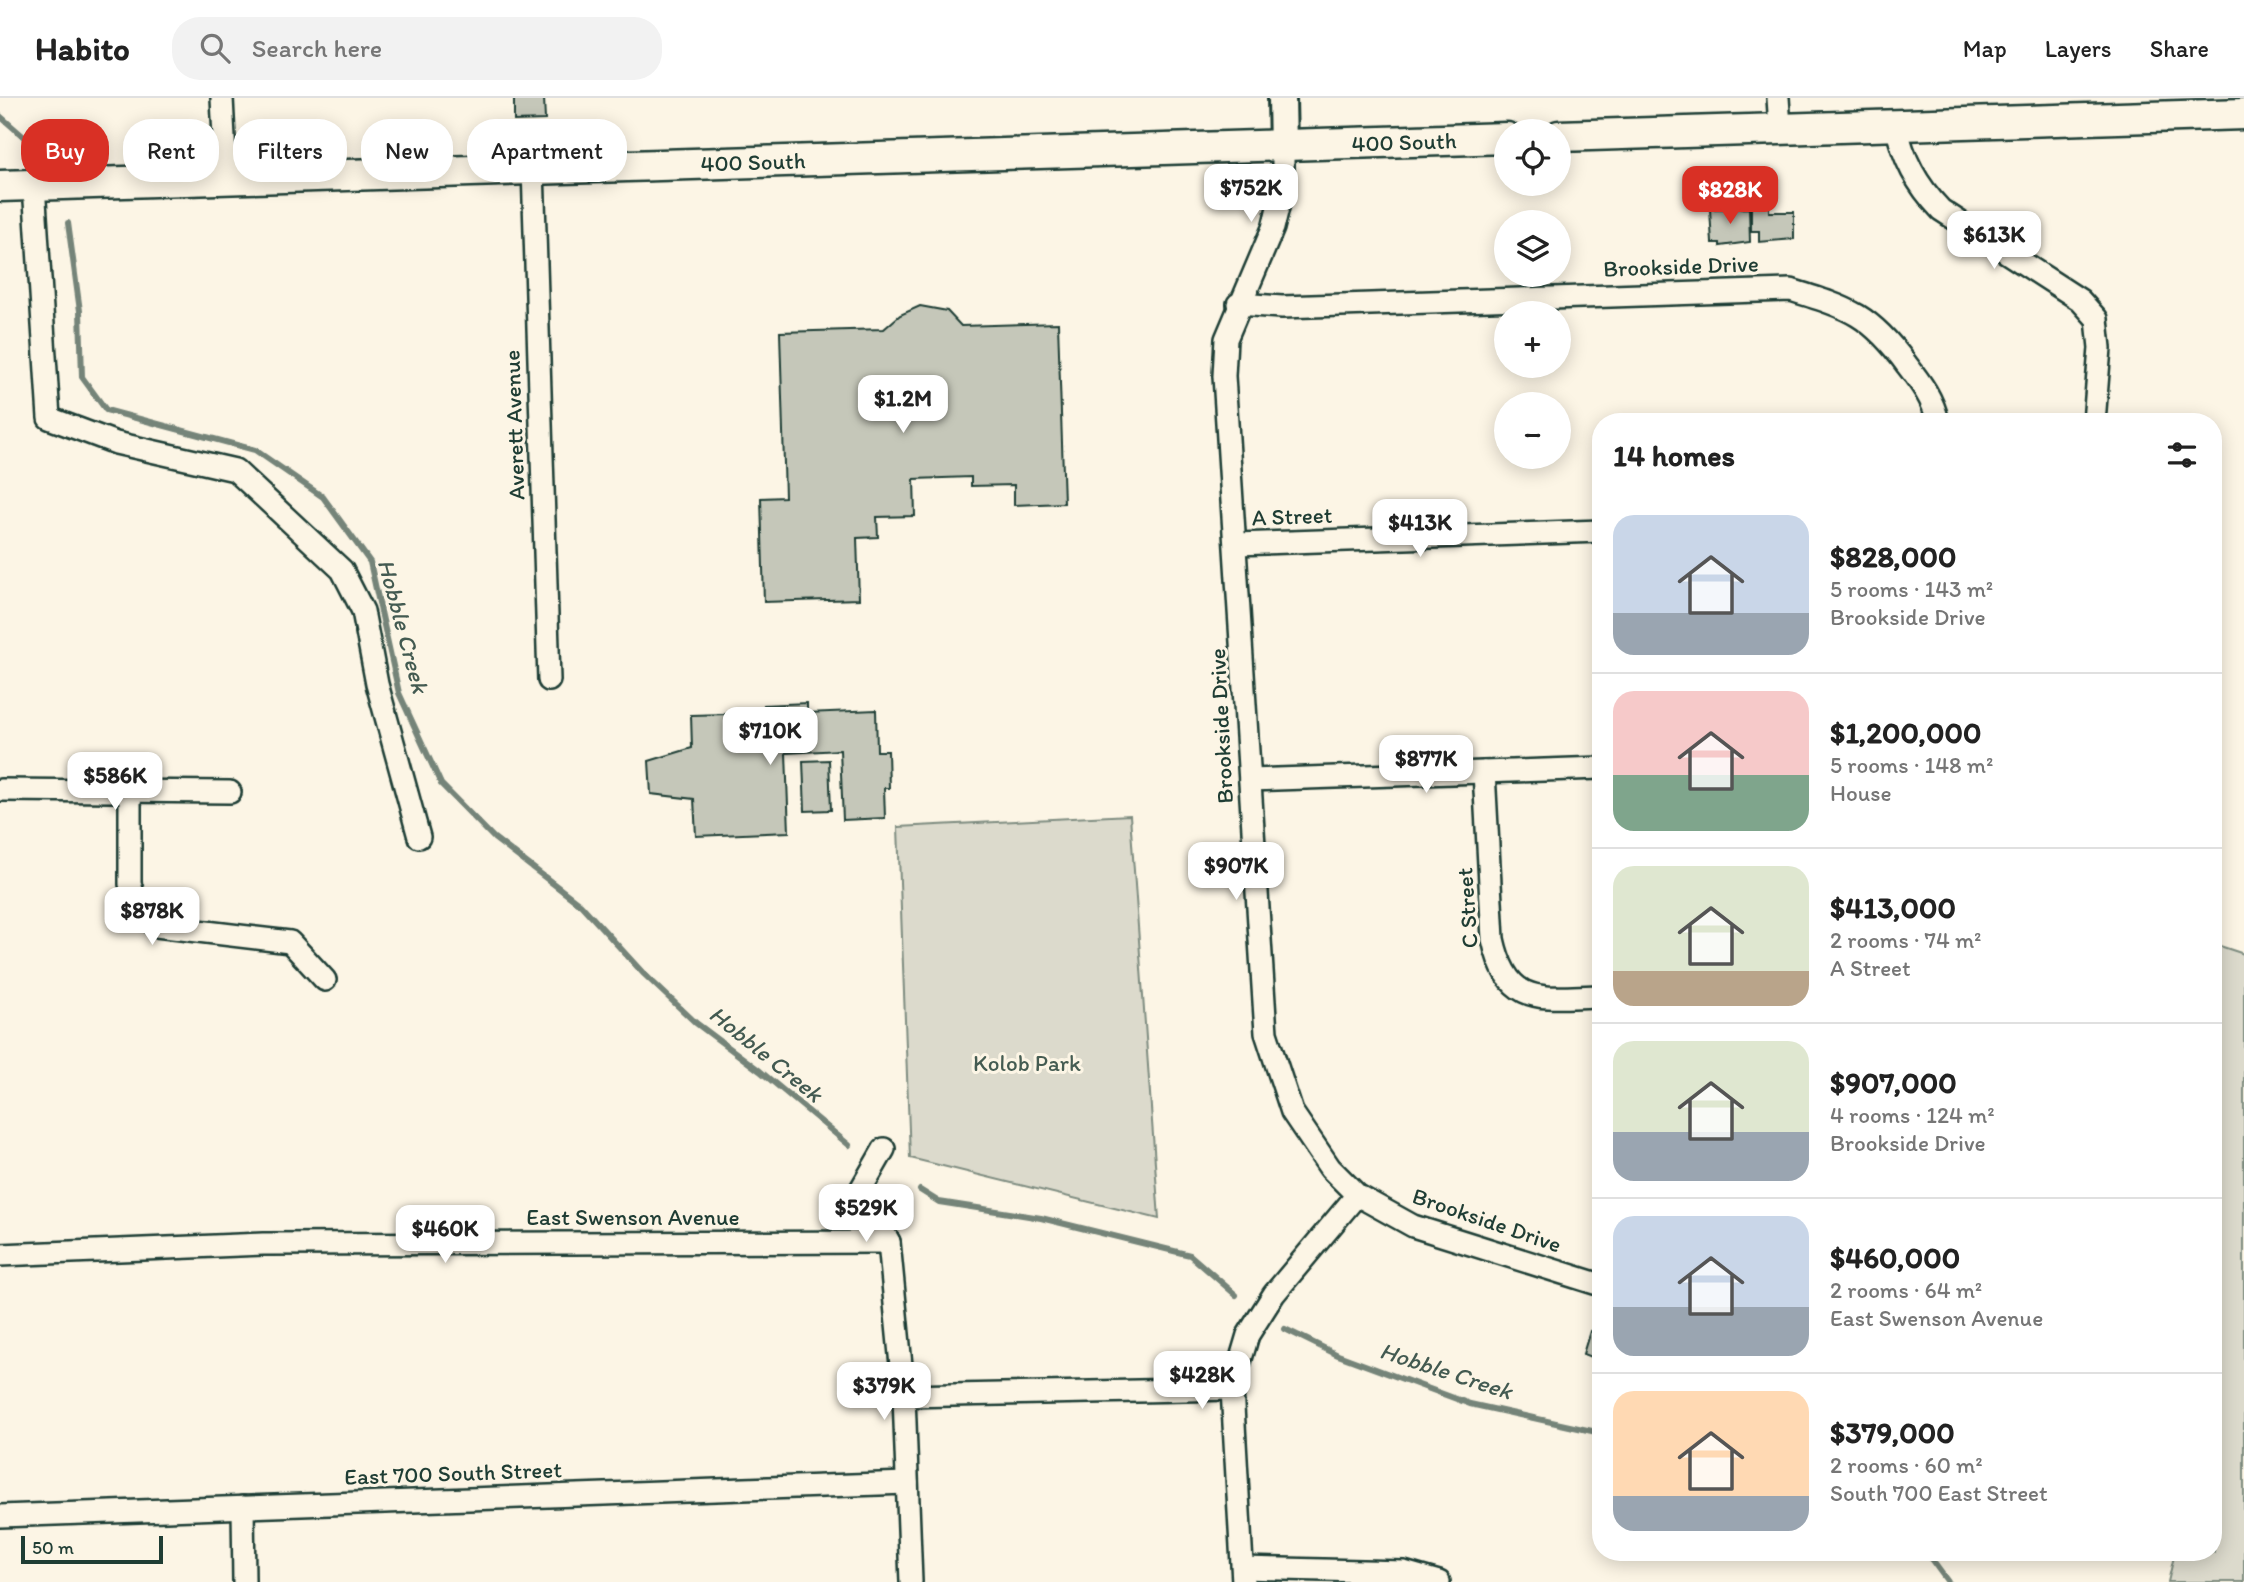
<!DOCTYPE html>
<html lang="en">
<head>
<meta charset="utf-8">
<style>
	body { margin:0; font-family:Itim,sans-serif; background:#f2f2f2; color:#222; height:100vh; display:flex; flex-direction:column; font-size:26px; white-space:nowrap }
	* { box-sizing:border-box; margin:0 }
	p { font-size:23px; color:#767676 }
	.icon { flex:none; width:38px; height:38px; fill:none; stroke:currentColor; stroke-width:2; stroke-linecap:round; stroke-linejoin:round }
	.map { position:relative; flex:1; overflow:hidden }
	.drawer { position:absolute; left:1592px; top:315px; width:630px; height:1148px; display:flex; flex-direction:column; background:#fff; border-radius:28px; box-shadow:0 4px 18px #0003 }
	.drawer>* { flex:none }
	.banner { position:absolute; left:21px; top:21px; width:665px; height:63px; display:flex; gap:14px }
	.controls { position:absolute; left:1494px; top:21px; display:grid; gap:14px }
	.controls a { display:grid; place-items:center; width:77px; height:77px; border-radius:50%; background:#fff; box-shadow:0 4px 18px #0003; font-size:35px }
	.scale { position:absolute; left:21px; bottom:18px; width:142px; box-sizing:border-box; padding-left:7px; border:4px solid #1f3d34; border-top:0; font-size:19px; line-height:24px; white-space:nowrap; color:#1f3d34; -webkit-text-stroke:5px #fcf5e5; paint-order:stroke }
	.price { position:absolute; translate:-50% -60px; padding:0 16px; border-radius:14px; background:#fff; color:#222; font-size:23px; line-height:46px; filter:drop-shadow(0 2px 4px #0008) }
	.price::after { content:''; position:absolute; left:50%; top:42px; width:21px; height:16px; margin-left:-10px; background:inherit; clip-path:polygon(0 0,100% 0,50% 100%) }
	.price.current { background:#d93025; color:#fff }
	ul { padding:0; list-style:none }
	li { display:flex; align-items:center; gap:21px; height:175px; padding:0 21px }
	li+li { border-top:2px solid #e0e0e0 }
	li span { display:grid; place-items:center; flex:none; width:196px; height:140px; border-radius:21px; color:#555 }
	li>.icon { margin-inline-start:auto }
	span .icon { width:84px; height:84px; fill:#fffc; stroke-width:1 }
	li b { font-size:30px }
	h2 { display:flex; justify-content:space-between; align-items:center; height:84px; padding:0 21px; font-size:30px }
	.tag { padding:0 24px; border-radius:28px; background:#fff; box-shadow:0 4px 18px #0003; font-size:24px; line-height:63px }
	.tag.current { background:#d93025; color:#fff }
	header { display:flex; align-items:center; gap:42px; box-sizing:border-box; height:98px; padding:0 35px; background:#fff; border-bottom:2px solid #e0e0e0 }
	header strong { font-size:33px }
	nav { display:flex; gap:38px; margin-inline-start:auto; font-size:24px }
	.search { width:490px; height:63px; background:#f2f2f2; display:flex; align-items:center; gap:18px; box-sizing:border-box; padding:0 24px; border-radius:28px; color:#767676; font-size:26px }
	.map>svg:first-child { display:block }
</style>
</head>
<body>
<header>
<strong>Habito</strong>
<div class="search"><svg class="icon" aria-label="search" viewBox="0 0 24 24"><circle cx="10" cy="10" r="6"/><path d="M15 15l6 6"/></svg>Search here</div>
<nav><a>Map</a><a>Layers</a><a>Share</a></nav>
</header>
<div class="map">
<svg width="2244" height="1484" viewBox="0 0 2244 1484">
	<rect width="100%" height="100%" fill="#fcf5e5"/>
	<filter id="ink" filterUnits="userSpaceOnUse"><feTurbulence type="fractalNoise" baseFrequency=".0143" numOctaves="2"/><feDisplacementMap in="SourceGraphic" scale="14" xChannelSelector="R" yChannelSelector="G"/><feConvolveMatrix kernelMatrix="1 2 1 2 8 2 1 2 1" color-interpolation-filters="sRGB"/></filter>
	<g filter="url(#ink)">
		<g fill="#dcdacc" stroke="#7e8c80" stroke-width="2">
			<polygon points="1130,717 1159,1121 910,1060 898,729"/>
			<polygon points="2214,846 2244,856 2244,1484 2168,1484 2175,1454 2214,1454"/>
		</g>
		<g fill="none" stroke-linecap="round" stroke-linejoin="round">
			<g stroke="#758479" stroke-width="6">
				<polyline points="0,18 40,53"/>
				<polyline points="68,125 80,213 82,279 106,312 255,352 323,399 370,464 399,595 441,686 494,740 581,807 643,875 696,925 760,973 849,1047"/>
				<polyline points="920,1092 939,1104 1041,1120 1190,1157 1236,1197"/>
				<polyline points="1285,1231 1338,1257 1470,1306 1601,1335"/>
				<polyline points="1926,1454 1948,1484"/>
			</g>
		</g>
		<g fill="#c5c7b9" stroke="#1f3d34" stroke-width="2">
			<polygon points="514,0 544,0 545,22 514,23"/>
			<polygon points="1751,91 1769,91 1769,114 1794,114 1794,141 1759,144 1759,133 1751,133"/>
			<polygon points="1749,110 1750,144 1720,148 1720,145 1712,145 1710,111"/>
			<polygon points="920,208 947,213 961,228 1058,225 1064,405 1014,407 1014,387 971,388 971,379 914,381 915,418 877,419 878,439 857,440 859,501 764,504 761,400 785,399 780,234 884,231 900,217"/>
			<polygon points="807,605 807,615 876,612 877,653 888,653 889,690 884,690 885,720 843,722 840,652 786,655 789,734 696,738 694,701 651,696 649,663 692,650 691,617 764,615 764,607"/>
			<polygon points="829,662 831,712 805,713 803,663"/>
			<polygon points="1590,1233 1600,1237 1601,1234 1601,1269 1597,1267 1599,1262 1583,1256"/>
		</g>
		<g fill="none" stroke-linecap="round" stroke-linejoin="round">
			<g stroke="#1f3d34" stroke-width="26">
				<g id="minor">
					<polyline points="222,0 226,80"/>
					<polyline points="1778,0 1780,29"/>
					<path d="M1896 27C1903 61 1917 87 1941 112L2080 202 2097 221 2100 250 2094 324"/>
					<polyline points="1283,49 1283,89 1273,130 1226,241 1224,278 1266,935 1292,1014 1330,1070 1357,1097 1413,1128 1601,1187"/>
					<polyline points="533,70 549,582"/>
					<polyline points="34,87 49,320 116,345 235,372 342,472 363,513 377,586 419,739"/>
					<path d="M1238 206 1282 209 1791 192C1849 210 1870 216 1907 267 1921 285 1933 301 1938 324"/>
					<polyline points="1237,446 1601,433"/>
					<path d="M1484 674 1493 841C1508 911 1543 899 1601 898"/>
					<polyline points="1250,682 1601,670"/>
					<polyline points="0,692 230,694"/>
					<polyline points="130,693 130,786 138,810 156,828 290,844 325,882"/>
					<polyline points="884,1051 861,1091 889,1144 904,1298 911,1484"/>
					<polyline points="0,1157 263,1146 889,1144"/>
					<polyline points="904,1298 1232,1291"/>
					<polyline points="243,1409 244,1484"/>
					<polyline points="0,1418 907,1385"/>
					<polyline points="1243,1470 1404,1474 1439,1484"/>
					<polyline points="1243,1484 1232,1291 1248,1237 1274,1196 1357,1097"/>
				</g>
			</g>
			<g stroke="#1f3d34" stroke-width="32">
				<polyline id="tertiary" points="1282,0 1283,49"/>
			</g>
			<g stroke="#1f3d34" stroke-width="35">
				<g id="secondary">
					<polyline points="1559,38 2244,16"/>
					<polyline points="0,88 1507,40"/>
				</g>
			</g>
			<use href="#minor" stroke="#fcf5e5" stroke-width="21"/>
			<use href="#tertiary" stroke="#fcf5e5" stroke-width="26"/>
			<use href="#secondary" stroke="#fcf5e5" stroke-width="30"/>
		</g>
	</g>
	<g text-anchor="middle" stroke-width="6" stroke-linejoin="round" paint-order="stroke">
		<g font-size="23" fill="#1f3d34" stroke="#fcf5e5">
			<text transform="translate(1404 44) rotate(-2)" y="8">400 South</text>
			<text transform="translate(753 64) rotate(-2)" y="8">400 South</text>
			<text transform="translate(1681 168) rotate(-2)" y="8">Brookside Drive</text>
			<text transform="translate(514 327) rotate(-92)" y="8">Averett Avenue</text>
			<text transform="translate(1292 418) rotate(-2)" y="8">A Street</text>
			<text transform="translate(1221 628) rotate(-93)" y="8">Brookside Drive</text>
			<text transform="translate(1467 810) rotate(-94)" y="8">C Street</text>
			<text x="633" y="1127">East Swenson Avenue</text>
			<text transform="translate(1487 1122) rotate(19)" y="8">Brookside Drive</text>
			<text transform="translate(453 1375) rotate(-2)" y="8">East 700 South Street</text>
		</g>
		<g font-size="23" fill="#455c52" stroke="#fcf5e5">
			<text x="1027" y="973">Kolob Park</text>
		</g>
		<g font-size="24" font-style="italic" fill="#435a51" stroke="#fcf5e5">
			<text transform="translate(403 528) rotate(75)" y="8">Hobble Creek</text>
			<text transform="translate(766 956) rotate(39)" y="8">Hobble Creek</text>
			<text transform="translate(1446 1273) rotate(18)" y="8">Hobble Creek</text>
		</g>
	</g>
</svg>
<div class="controls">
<a><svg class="icon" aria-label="locate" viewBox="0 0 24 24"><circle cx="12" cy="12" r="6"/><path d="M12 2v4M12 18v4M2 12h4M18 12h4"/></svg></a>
<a><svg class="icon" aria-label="layers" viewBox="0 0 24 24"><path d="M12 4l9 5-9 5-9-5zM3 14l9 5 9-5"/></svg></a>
<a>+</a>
<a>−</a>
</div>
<div class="scale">50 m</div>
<b class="price" style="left:1251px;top:126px">$752K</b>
<b class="price current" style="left:1730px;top:128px">$828K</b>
<b class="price" style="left:1994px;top:173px">$613K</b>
<b class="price" style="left:903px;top:337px">$1.2M</b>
<b class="price" style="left:1420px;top:461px">$413K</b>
<b class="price" style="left:770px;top:669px">$710K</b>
<b class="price" style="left:1426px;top:697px">$877K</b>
<b class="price" style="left:115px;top:714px">$586K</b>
<b class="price" style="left:1236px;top:804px">$907K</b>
<b class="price" style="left:152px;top:849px">$878K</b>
<b class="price" style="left:866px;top:1146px">$529K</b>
<b class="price" style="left:445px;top:1167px">$460K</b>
<b class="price" style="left:1202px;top:1313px">$428K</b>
<b class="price" style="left:884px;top:1324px">$379K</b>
<div class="banner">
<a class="tag current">Buy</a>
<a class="tag">Rent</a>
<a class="tag">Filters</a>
<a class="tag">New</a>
<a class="tag">Apartment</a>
</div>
<section class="drawer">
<h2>14 homes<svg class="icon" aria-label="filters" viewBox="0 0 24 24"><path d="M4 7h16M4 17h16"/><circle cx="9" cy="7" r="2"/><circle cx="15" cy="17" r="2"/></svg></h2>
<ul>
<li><span style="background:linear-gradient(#c9d6e8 70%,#9aa5b1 0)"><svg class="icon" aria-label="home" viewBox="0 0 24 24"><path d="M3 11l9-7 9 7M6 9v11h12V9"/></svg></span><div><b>$828,000</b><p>5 rooms · 143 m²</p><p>Brookside Drive</p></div></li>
<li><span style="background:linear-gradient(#f6c9c9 60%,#7fa58c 0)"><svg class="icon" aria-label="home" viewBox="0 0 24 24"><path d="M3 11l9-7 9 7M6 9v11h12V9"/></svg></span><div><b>$1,200,000</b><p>5 rooms · 148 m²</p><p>House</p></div></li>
<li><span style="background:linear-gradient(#dfe7d0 75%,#b9a48a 0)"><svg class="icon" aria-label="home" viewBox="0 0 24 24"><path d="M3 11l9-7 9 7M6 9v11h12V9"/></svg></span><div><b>$413,000</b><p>2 rooms · 74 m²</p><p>A Street</p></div></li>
<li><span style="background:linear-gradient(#dfe7d0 65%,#9aa5b1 0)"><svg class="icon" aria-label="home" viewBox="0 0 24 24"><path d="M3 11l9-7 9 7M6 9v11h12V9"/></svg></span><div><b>$907,000</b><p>4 rooms · 124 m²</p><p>Brookside Drive</p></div></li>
<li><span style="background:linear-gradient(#c9d6e8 65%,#9aa5b1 0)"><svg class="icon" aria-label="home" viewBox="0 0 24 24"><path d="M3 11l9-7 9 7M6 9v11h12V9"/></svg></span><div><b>$460,000</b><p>2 rooms · 64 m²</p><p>East Swenson Avenue</p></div></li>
<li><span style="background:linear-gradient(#ffd9b3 75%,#9aa5b1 0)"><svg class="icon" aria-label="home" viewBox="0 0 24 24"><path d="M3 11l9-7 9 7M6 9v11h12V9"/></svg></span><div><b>$379,000</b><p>2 rooms · 60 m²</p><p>South 700 East Street</p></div></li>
</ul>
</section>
</div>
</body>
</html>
